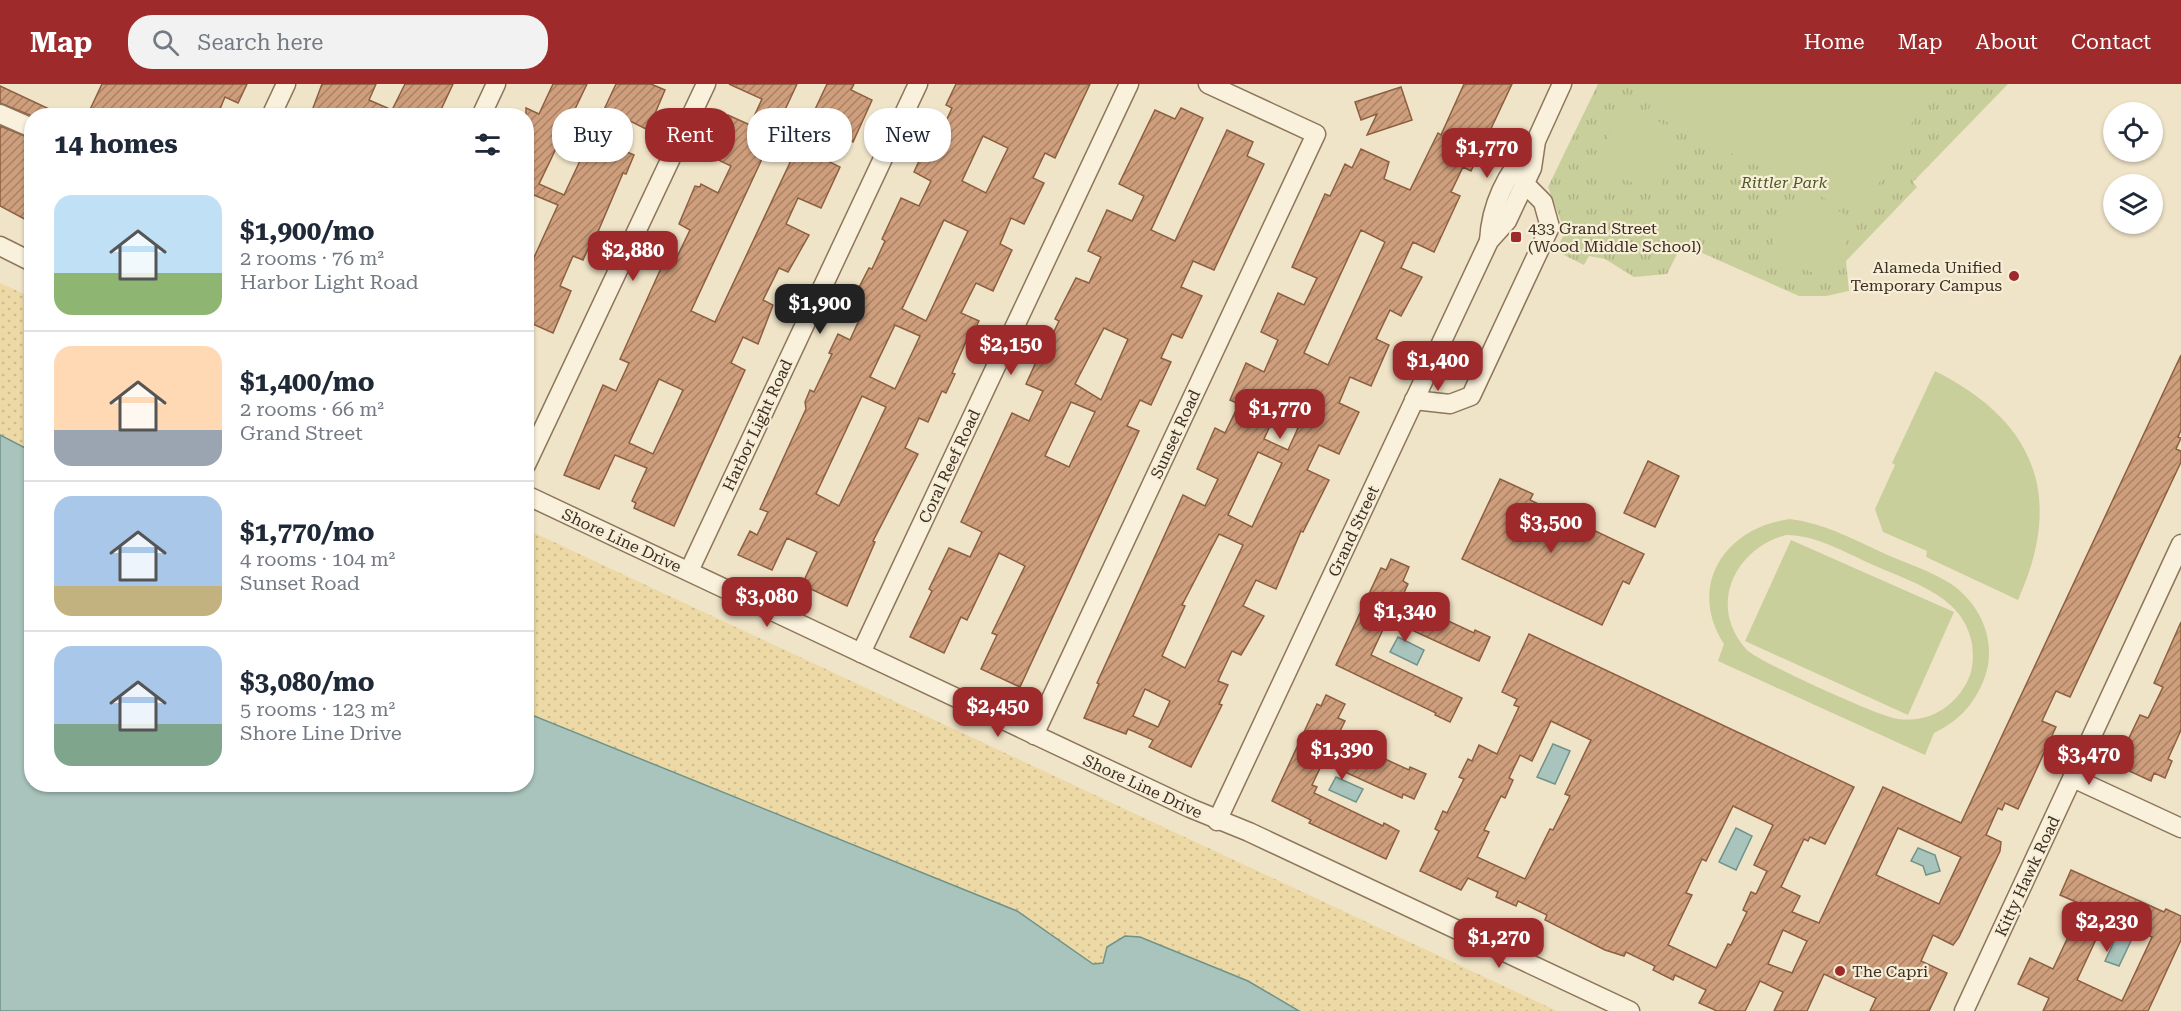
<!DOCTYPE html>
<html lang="en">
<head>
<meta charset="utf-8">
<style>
	body { margin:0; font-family:"Roboto Serif",serif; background:#f2f2f3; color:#1f2937; height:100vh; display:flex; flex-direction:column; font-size:22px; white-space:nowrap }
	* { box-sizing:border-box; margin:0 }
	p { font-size:20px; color:#747a83 }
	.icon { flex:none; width:33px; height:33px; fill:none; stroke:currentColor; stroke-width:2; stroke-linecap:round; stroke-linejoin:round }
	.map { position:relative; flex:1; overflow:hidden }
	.details { position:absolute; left:24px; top:24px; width:510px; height:684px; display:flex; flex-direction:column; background:#fff; border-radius:24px; box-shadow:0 2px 4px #0004 }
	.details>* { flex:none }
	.guide { position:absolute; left:552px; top:24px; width:570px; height:54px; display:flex; gap:12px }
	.tools { position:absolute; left:2103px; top:18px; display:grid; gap:12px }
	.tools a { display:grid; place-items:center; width:60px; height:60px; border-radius:50%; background:#fff; box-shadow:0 2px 4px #0004; font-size:30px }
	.price { position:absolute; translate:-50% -51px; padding:0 14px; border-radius:12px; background:#9e2a2b; color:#fff; font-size:20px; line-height:39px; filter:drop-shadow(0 2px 3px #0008) }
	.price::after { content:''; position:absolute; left:50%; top:36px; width:18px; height:14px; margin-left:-9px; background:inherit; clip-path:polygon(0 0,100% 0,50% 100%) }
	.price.selected { background:#222; color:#fff }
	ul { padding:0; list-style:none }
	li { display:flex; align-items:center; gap:18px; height:150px; padding:0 30px }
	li+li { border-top:2px solid #e0e1e3 }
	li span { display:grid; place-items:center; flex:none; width:168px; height:120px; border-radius:18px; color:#555 }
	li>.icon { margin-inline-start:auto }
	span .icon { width:72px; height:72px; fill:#fffc; stroke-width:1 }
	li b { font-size:26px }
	h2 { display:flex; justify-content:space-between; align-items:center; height:72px; padding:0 30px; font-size:26px }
	.chip { padding:0 21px; border-radius:24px; background:#fff; box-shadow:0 2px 4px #0004; font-size:21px; line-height:54px }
	.chip.selected { background:#9e2a2b; color:#fff }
	header { display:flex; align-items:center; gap:36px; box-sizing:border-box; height:84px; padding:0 30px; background:#9e2a2b; color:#fff }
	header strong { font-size:28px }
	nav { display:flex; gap:33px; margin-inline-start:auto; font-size:21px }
	.search { width:420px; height:54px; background:#f2f2f3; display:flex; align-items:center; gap:15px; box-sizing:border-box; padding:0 21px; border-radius:24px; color:#747a83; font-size:22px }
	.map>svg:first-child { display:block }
</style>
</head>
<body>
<header>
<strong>Map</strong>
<div class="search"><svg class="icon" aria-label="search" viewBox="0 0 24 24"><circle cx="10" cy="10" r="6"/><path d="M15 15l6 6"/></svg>Search here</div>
<nav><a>Home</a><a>Map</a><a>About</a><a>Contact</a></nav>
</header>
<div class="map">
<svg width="2181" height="927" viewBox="0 0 2181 927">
	<defs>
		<pattern id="grass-tufts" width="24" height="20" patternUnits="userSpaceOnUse" patternTransform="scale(1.5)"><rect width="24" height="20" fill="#c9cf9b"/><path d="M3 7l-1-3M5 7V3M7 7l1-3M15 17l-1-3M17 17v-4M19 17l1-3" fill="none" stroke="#aeb285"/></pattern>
		<pattern id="sand-dots" width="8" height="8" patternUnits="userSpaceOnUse" patternTransform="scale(1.5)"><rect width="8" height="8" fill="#ecd9a5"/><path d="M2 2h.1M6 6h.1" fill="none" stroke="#cbbb8e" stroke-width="1.8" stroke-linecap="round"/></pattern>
		<pattern id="building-hatch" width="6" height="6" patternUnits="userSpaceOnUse" patternTransform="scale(1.5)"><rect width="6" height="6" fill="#cf9f7d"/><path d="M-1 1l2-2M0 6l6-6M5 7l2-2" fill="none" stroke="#a98266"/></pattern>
	</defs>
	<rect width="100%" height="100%" fill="#f0e4c8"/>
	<polygon fill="url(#grass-tufts)" points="1598,0 2008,0 1913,98 1917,103 1846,177 1849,207 1826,212 1799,212 1682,160 1667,190 1634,193 1605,175 1589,172 1584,181 1556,167 1565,148 1548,103"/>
	<g fill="url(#sand-dots)">
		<polygon points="0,199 31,213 31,367 0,351"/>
		<polygon points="526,445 1557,927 1299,927 1248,897 1140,853 1125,852 1103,879 1093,880 1017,827 527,629"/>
	</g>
	<g fill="#c9cf9b" fill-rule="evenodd">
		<polygon points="1662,0 1933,0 1861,132 1647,28"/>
		<path d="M1619 26C1682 31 1678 63 1657 110L1603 85 1600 71Z"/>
		<path d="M1813 114 1858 137 1831 187 1818 191 1768 169C1780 145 1785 122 1813 114Z"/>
		<path d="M1935 287C2035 337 2065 412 2018 516L1926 473 1927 467 1883 448 1875 425 1895 381 1892 379Z"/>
		<path d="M1790 435C1823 439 1851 454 1881 468 1903 478 1928 486 1948 498 1982 519 1999 561 1983 598 1972 623 1958 637 1934 649L1925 671 1718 577 1724 560C1686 501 1726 443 1790 435ZM1786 451C1816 451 1844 468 1871 480 1910 498 1964 511 1972 560 1974 575 1973 590 1964 603 1954 620 1937 632 1917 635 1908 636 1899 636 1890 633 1870 628 1759 578 1747 566 1707 523 1734 465 1786 451Z"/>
		<polygon points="1791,456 1954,528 1908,631 1745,557"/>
	</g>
	<g fill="#a9c4bc" stroke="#6f938a" stroke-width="1.5">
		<polygon points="0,351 31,367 32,700 526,700 527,629 1017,827 1093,880 1103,879 1107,863 1125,852 1140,853 1248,897 1299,927 0,927"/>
		<polygon points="1398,553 1424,566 1417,581 1390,568"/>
		<polygon points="1553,660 1570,667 1555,700 1537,693"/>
		<polygon points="1336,693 1363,705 1356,718 1329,706"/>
		<polygon points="1736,744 1752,752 1736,786 1719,778"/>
		<polygon points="1918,764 1935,771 1940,787 1926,791 1923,782 1911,777"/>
		<polygon points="2117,851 2131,857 2119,882 2105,877"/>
	</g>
	<g fill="url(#building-hatch)" stroke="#8d5f41" stroke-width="1.5" fill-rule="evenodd">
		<polygon points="102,0 247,0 238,19 225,13 217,32 87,32"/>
		<polygon points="322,0 376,0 369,16 392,26 405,0 453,0 438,32 310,32"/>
		<polygon points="553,0 587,0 539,100 564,111 616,0 651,0 665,6 648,46 628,36 615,63 634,71 626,90 623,89 594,157 592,156 583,176 573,172 560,202 571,207 553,249 526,237 526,191 558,121 534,111 526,128 526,24 539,30"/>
		<path d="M729 0H797L691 227 715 238 827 0H854L851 6 872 16 853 58 832 48 820 73 840 83 821 124 798 114 786 140 809 151 788 188 779 184 763 216 773 221 758 260 743 253 731 279 745 286 674 442 634 424 636 419 632 417 647 384 615 371 599 405 564 391 603 301 616 307 629 279 620 275 667 171 676 175 690 146 679 140 695 102 700 103 701 100 718 109 731 82 710 72 728 31 750 41 762 15ZM659 295 683 306 653 370 629 359Z"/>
		<path d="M956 0H1090L1055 74 1045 69 1033 94 1044 99 1024 140 1011 134 1000 160 1012 166 993 207 976 199 961 229 979 237 972 252 969 251 952 289 955 290 946 309 942 307 928 338 919 334 905 364 918 370 873 457 875 458 847 522 802 501 817 468 813 466 787 454 772 486 738 471 750 447 757 451 768 428 760 425 806 325 805 318 810 306 814 308 832 270 829 269 838 250 850 256 864 225 851 219 869 184 872 185 885 157 882 155 901 114 919 122 931 97 914 88 933 47 940 50 952 24 946 21ZM983 52 1008 64 986 109 962 97ZM944 136 968 147 926 237 902 225ZM895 241 920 252 895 305 870 293ZM862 312 886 323 839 422 816 410Z"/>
		<path d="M1464 0H1512L1471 87 1463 83 1451 108 1460 112 1434 168 1413 158 1401 184 1422 193 1401 232 1390 226 1376 255 1389 261 1371 302 1350 293 1339 319 1359 328 1339 370 1319 361 1307 386 1329 396 1303 448 1301 447 1276 505 1256 496 1243 522 1264 532 1241 571 1232 567 1218 597 1228 601 1219 620 1222 621 1191 683 1149 663 1153 656 1128 645 1126 650 1084 634 1099 600 1097 599 1183 411 1205 422 1218 395 1197 385 1215 344 1225 349 1239 320 1230 316 1246 279 1264 288 1278 256 1261 248 1278 209 1304 221 1317 194 1292 183 1325 110 1330 112 1345 80 1352 84 1361 65 1389 78 1384 95 1410 106 1438 49 1441 51ZM1361 146 1385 158 1328 281 1304 269ZM1274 333 1298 344 1288 366 1264 355ZM1258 368 1282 379 1252 443 1228 431ZM1219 450 1243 461 1185 584 1162 572 1185 522 1182 521ZM1145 605 1170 617 1158 643 1133 632Z"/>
		<polygon points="0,2 64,32 32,32 0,19"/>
		<polygon points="1401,3 1412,36 1367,51 1377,30 1361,36 1355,18"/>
		<path d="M1181 24 1203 34 1151 146 1175 157 1227 46 1253 58 1247 72 1264 80 1214 186 1193 177 1181 203 1202 212 1182 254 1172 250 1161 274 1171 278 1151 321 1140 316 1127 342 1139 347 1020 603 981 585 997 551 992 549 1025 482 999 469 967 536 961 533 944 569 910 553 932 507 929 505 949 464 970 473 982 448 961 438 1012 329 1029 337 1043 307 1026 300 1042 265 1045 266 1059 237 1055 235 1076 194 1089 199 1101 173 1088 167 1107 126 1132 137 1144 112 1119 100 1155 26 1175 35ZM1104 244 1128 255 1101 316 1075 300ZM1071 318 1095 328 1069 383 1045 372Z"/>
		<polygon points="0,42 32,55 32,68 26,79 32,82 32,139 0,122"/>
		<path d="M2181 271V346L2178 353 2181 354 2176 365 2181 367V378L2070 613 2056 607 2042 637 2056 643 2018 725 2005 719 2002 726 1998 724 1986 751 2001 758 2000 767 1959 853 1953 861 1933 851 1921 877 1947 889 1929 927H1870L1876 914 1824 890 1807 927H1774L1783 908 1760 897 1745 927H1717L1699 919 1706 906 1675 891 1673 896 1653 886 1655 882 1626 868 1624 872 1605 866 1545 836 1547 831 1518 817 1516 822 1496 813 1498 808 1468 794 1461 806 1420 787 1439 747 1435 745 1443 727 1447 729 1464 695 1459 693 1468 675 1472 677 1479 661 1497 670 1519 623 1514 621 1517 615 1502 608 1529 550 1854 703 1825 760 1810 753 1808 757 1804 755 1781 803 1800 812 1792 828 1819 839 1883 703 1961 739ZM1551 637 1591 656 1565 710 1570 712 1553 746 1550 745 1525 795 1477 773 1489 748 1484 746 1501 712 1505 714 1513 696 1509 694 1520 671 1532 677ZM1733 722 1773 741 1754 781 1767 787 1756 810 1751 808 1743 826 1747 828 1731 861 1728 860 1716 884 1668 861 1692 811 1686 809 1702 775 1706 777ZM1898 744 1961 773 1939 820 1876 791ZM1783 846 1807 857 1792 889 1768 880Z"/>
		<polygon points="1648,377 1679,392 1655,443 1624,429"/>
		<polygon points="1500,395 1533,410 1530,416 1644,470 1629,500 1623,497 1602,541 1462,475"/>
		<polygon points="1391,475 1409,483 1403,497 1408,500 1401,515 1474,549 1475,546 1490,553 1479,577 1388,535 1371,571 1462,614 1450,638 1435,631 1436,629 1336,581 1381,484 1386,486"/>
		<polygon points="2181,538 2181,646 2168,675 2172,677 2165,694 2154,689 2151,697 2116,681 2140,631 2148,634 2163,603 2154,599"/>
		<polygon points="1326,611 1345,620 1338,634 1345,637 1337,653 1409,686 1410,683 1426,690 1414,715 1403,710 1402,714 1323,678 1312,701 1317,703 1314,709 1383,742 1384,739 1399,747 1386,775 1309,739 1311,736 1272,717 1317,620 1321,622"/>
		<path d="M2071 786 2164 828 2166 825 2181 832V856L2148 927H2043L2049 914 2018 900 2030 874 2053 885 2083 821 2060 811ZM2107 832 2152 853 2122 917 2077 896Z"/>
	</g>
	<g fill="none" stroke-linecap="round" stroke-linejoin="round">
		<g stroke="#8d765c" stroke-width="21">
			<g id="minor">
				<polyline points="0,30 32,44"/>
				<polyline points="271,32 286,0"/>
				<polyline points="481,32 496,0"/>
				<path d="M1489 157C1491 117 1509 85 1536 57"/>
				<polyline points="0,162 32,178"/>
				<polyline points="1414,316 1450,320 1471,312 1550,143 1543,118 1525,100"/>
				<polyline points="526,381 706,0"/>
				<polyline points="526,411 1190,724 1249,748 1630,927"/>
				<polyline points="689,487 918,0"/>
				<polyline points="861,569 1129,0"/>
				<polyline points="1034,651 1316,50 1208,0"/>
				<polyline points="2073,694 2181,744"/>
				<polyline points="1217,737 1489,157 1507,137 1532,84 1536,57 1562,0"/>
				<polyline points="1964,927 2181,460"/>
			</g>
		</g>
		<use href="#minor" stroke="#faf1dc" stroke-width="18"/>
	</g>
	<g fill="#9e2a2b" stroke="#f7eed8" stroke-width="2">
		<rect x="1510" y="147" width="12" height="12" rx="3"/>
		<circle cx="2014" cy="192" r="6"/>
		<circle cx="1840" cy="887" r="6"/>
	</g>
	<g text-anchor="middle" stroke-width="4.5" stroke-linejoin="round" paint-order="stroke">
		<g font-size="16" font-style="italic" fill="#4d5a26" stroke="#f7eed8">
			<text x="1784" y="104">Rittler Park</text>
		</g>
		<g font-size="16" fill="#3d2e20" stroke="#f7eed8" text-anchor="start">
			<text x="1528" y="150">433 Grand Street<tspan x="1528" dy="18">(Wood Middle School)</tspan></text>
			<text x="2002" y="189" text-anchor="end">Alameda Unified<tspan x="2002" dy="18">Temporary Campus</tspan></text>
			<text x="1852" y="893">The Capri</text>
		</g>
		<g font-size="16" fill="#3d2e20" stroke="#f7eed8">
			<text transform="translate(757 341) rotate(-65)" y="6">Harbor Light Road</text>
			<text transform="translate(1175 350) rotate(-65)" y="6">Sunset Road</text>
			<text transform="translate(949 382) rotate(-65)" y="6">Coral Reef Road</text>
			<text transform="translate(1353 447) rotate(-65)" y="6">Grand Street</text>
			<text transform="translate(622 456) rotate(25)" y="6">Shore Line Drive</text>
			<text transform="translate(1143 702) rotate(25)" y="6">Shore Line Drive</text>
			<text transform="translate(2027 792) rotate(-65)" y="6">Kitty Hawk Road</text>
		</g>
	</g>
</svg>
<div class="tools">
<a><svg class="icon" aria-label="locate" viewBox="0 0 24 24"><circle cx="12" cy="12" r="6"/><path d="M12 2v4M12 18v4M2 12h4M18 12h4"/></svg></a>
<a><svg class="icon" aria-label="layers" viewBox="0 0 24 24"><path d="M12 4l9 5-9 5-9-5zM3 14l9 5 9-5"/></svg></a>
</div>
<b class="price" style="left:1487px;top:95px">$1,770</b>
<b class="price" style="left:633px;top:198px">$2,880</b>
<b class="price selected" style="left:820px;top:251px">$1,900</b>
<b class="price" style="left:1011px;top:292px">$2,150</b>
<b class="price" style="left:1438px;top:308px">$1,400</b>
<b class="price" style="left:1280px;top:356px">$1,770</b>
<b class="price" style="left:1551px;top:470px">$3,500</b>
<b class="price" style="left:767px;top:544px">$3,080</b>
<b class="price" style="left:1405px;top:559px">$1,340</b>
<b class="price" style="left:998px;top:654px">$2,450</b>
<b class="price" style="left:1342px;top:697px">$1,390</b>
<b class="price" style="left:2089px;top:702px">$3,470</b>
<b class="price" style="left:2107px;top:869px">$2,230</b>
<b class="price" style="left:1499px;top:885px">$1,270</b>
<div class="guide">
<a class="chip">Buy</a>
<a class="chip selected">Rent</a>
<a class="chip">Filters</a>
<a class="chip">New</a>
</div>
<section class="details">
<h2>14 homes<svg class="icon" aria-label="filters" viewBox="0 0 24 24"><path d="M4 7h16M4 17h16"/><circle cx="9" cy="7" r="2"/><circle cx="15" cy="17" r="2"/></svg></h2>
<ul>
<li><span style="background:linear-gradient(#bfe0f5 65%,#8fb573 0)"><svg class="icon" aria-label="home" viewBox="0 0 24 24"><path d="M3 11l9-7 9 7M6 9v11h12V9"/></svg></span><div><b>$1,900/mo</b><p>2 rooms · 76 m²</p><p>Harbor Light Road</p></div></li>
<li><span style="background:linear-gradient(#ffd9b3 70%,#9aa5b1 0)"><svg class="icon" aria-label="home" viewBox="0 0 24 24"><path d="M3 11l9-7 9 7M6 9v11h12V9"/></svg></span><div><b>$1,400/mo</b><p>2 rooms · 66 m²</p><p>Grand Street</p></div></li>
<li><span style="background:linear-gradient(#a9c7e8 75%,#c2b280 0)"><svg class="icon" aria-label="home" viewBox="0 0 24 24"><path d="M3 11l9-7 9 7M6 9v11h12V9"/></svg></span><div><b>$1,770/mo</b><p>4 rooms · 104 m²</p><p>Sunset Road</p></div></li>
<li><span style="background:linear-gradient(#a9c7e8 65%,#7fa58c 0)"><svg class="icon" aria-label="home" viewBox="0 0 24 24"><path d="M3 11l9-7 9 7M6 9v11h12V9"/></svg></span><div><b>$3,080/mo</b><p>5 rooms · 123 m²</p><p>Shore Line Drive</p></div></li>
</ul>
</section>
</div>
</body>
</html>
